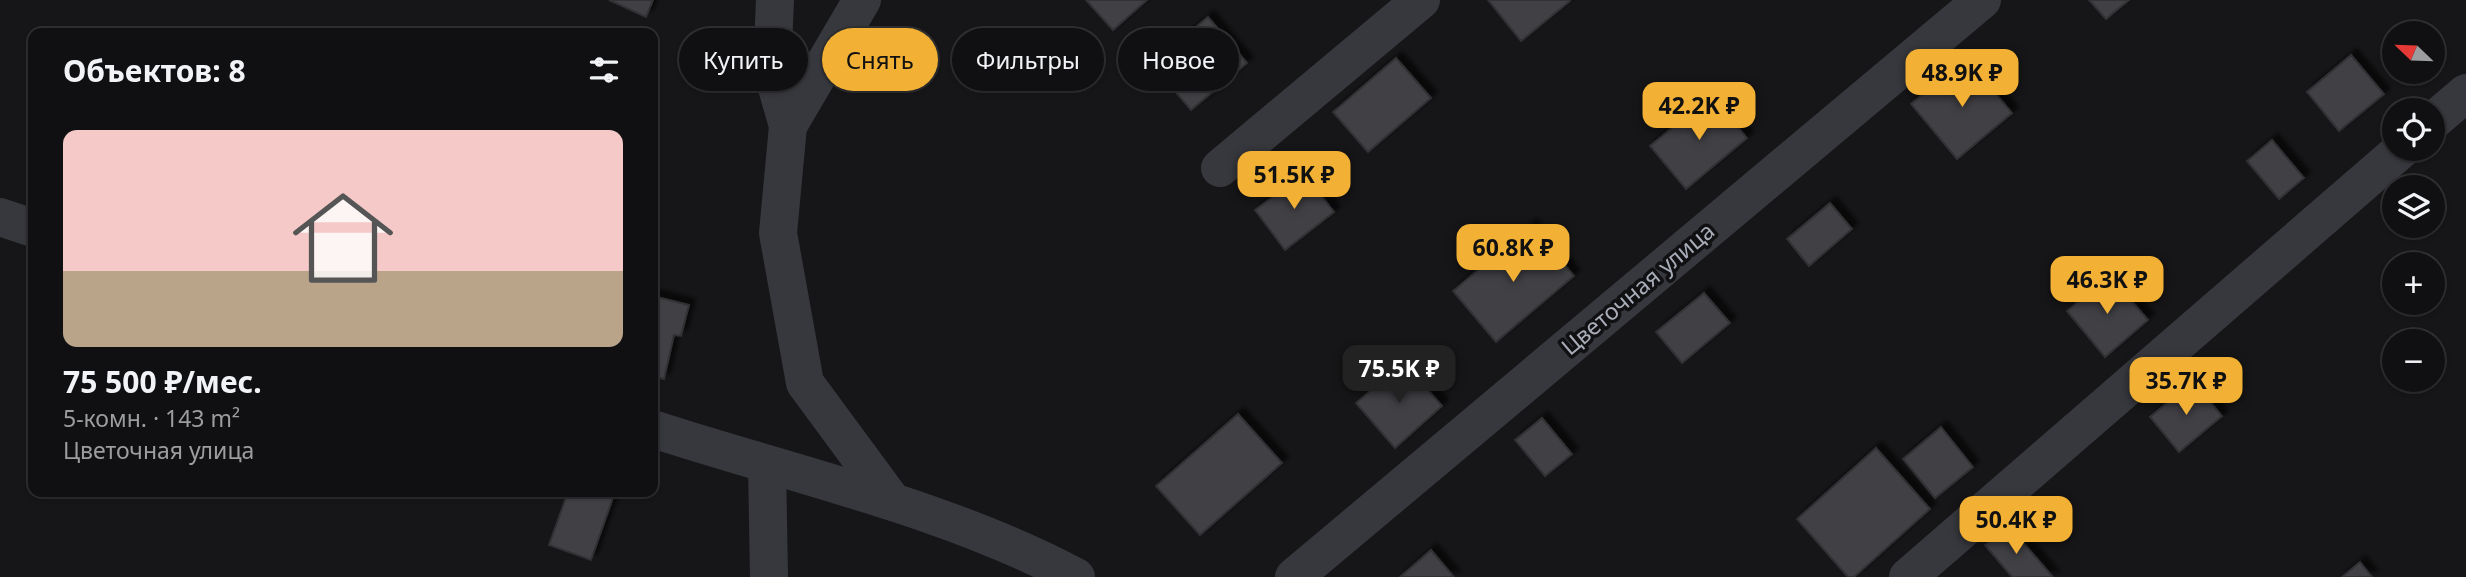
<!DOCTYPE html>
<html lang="ru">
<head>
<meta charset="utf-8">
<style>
	body { margin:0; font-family:"Noto Sans",sans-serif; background:#19191b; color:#f1f3f6; height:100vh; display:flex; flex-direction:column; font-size:26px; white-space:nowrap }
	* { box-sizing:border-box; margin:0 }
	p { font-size:23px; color:#9c9d9f }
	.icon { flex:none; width:38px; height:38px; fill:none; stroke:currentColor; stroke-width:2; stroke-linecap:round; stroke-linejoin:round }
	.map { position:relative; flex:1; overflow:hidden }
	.details { position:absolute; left:28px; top:28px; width:630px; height:469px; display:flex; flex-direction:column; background:#101012; border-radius:14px; box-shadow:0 2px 5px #0004,0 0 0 2px #303032 }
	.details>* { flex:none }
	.banner { position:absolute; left:679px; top:28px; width:665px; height:63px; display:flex; gap:14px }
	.needle { width:46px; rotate:293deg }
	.fabs { position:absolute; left:2382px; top:21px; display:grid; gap:14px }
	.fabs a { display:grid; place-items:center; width:63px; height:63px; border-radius:50%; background:#101012; box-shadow:0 2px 5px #0004,0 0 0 2px #303032; font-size:35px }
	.price { position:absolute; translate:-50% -60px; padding:0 16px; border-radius:14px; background:#f2b134; color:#111; font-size:23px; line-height:46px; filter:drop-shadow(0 2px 4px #0008) }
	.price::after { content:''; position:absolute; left:50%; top:42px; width:21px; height:16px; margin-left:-10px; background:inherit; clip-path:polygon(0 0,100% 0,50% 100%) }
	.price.active { background:#222; color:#fff }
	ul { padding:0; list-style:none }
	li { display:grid; align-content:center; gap:14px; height:371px; padding:0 35px }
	li span { display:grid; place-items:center; height:217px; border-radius:14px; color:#555 }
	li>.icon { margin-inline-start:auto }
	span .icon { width:126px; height:126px; fill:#fffc; stroke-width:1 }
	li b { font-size:30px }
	h2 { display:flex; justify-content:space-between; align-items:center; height:84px; padding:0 35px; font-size:30px }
	.chip { padding:0 24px; border-radius:32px; background:#101012; box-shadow:0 2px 5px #0004,0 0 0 2px #303032; font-size:24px; line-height:63px }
	.chip.active { background:#f2b134; color:#111 }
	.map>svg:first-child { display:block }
</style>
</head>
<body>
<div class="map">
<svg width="2466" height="577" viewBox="0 0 2466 577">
	<defs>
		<filter id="shadow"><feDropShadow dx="6" dy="-6" stdDeviation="2" flood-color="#0009"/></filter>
	</defs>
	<rect width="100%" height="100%" fill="#161618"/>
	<g fill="#404145" stroke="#303034" stroke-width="2" filter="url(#shadow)">
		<polygon points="609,0 653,0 646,17"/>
		<polygon points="1086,0 1147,0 1113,30"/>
		<polygon points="1488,0 1569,0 1570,1 1521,41"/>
		<polygon points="2089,0 2129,0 2106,19"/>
		<polygon points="1208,17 1247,63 1191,110 1152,64"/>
		<polygon points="2351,55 2384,94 2339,131 2307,92"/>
		<polygon points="1396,58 1431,98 1368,152 1333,112"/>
		<polygon points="1966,58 2012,113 1957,159 1911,104"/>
		<polygon points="1712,95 1747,138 1686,189 1650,146"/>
		<polygon points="2272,140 2304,178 2279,199 2247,161"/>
		<polygon points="1304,173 1334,212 1285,250 1255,210"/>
		<polygon points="1830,203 1852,229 1809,266 1787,239"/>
		<polygon points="1531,225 1574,276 1496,342 1453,291"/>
		<polygon points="2109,275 2148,320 2105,357 2067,311"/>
		<polygon points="1704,293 1730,323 1682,363 1656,332"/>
		<polygon points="653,296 689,305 681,336 674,335 664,379 653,376"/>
		<polygon points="1403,362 1442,406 1395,448 1356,403"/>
		<polygon points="2193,381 2222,416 2179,452 2150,417"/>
		<polygon points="1238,414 1282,463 1200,535 1156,486"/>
		<polygon points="1542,418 1572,454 1545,476 1515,440"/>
		<polygon points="1941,427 1973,467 1935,498 1903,459"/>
		<polygon points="1876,448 1930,509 1854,577 1848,577 1797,519"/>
		<polygon points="568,492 615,492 591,560 549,545"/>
		<polygon points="2008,525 2053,577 2012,577 1985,545"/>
		<polygon points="1431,550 1454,577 1400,577"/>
		<polygon points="2360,562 2372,577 2342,577"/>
	</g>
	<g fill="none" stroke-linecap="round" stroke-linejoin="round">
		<g stroke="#37383d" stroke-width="38">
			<polyline points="775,0 772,70 788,126 778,233 805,383 892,501"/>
			<polyline points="2432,122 2466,93"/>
			<polyline points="788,126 862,0"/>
			<polyline points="1220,168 1421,0"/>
			<polyline points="0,217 33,228"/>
			<path d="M653 429C794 475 944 507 1076 577"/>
			<polyline points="767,466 769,577"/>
			<polyline points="1294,577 1982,0"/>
			<polyline points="1908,577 2402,149"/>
		</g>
	</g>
	<g text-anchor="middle" stroke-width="7" stroke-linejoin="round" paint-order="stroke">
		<g font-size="23" fill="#a8adb8" stroke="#111113">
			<text transform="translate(1638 289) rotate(-40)" y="8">Цветочная улица</text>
		</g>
	</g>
</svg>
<div class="fabs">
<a><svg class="needle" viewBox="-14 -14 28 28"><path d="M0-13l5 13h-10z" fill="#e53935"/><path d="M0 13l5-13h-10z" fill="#9c9d9f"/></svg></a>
<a><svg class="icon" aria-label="locate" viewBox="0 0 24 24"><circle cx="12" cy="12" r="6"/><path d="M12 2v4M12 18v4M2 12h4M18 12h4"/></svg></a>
<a><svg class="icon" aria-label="layers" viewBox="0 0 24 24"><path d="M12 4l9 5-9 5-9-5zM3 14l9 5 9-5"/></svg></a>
<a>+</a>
<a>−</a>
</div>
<b class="price" style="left:1962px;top:109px">48.9K ₽</b>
<b class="price" style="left:1699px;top:142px">42.2K ₽</b>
<b class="price" style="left:1294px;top:211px">51.5K ₽</b>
<b class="price" style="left:1513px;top:284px">60.8K ₽</b>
<b class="price" style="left:2107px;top:316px">46.3K ₽</b>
<b class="price active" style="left:1399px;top:405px">75.5K ₽</b>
<b class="price" style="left:2186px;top:417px">35.7K ₽</b>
<b class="price" style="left:2016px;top:556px">50.4K ₽</b>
<div class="banner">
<a class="chip">Купить</a>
<a class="chip active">Снять</a>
<a class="chip">Фильтры</a>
<a class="chip">Новое</a>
</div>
<section class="details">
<h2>Объектов: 8<svg class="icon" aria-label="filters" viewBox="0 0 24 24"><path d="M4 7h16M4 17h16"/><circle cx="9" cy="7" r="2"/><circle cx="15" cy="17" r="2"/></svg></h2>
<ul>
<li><span style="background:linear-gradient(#f6c9c9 65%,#b9a48a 0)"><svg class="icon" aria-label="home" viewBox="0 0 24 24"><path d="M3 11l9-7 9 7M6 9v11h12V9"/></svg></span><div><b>75 500 ₽/мес.</b><p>5-комн. · 143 m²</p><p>Цветочная улица</p></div></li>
</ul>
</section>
</div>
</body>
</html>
